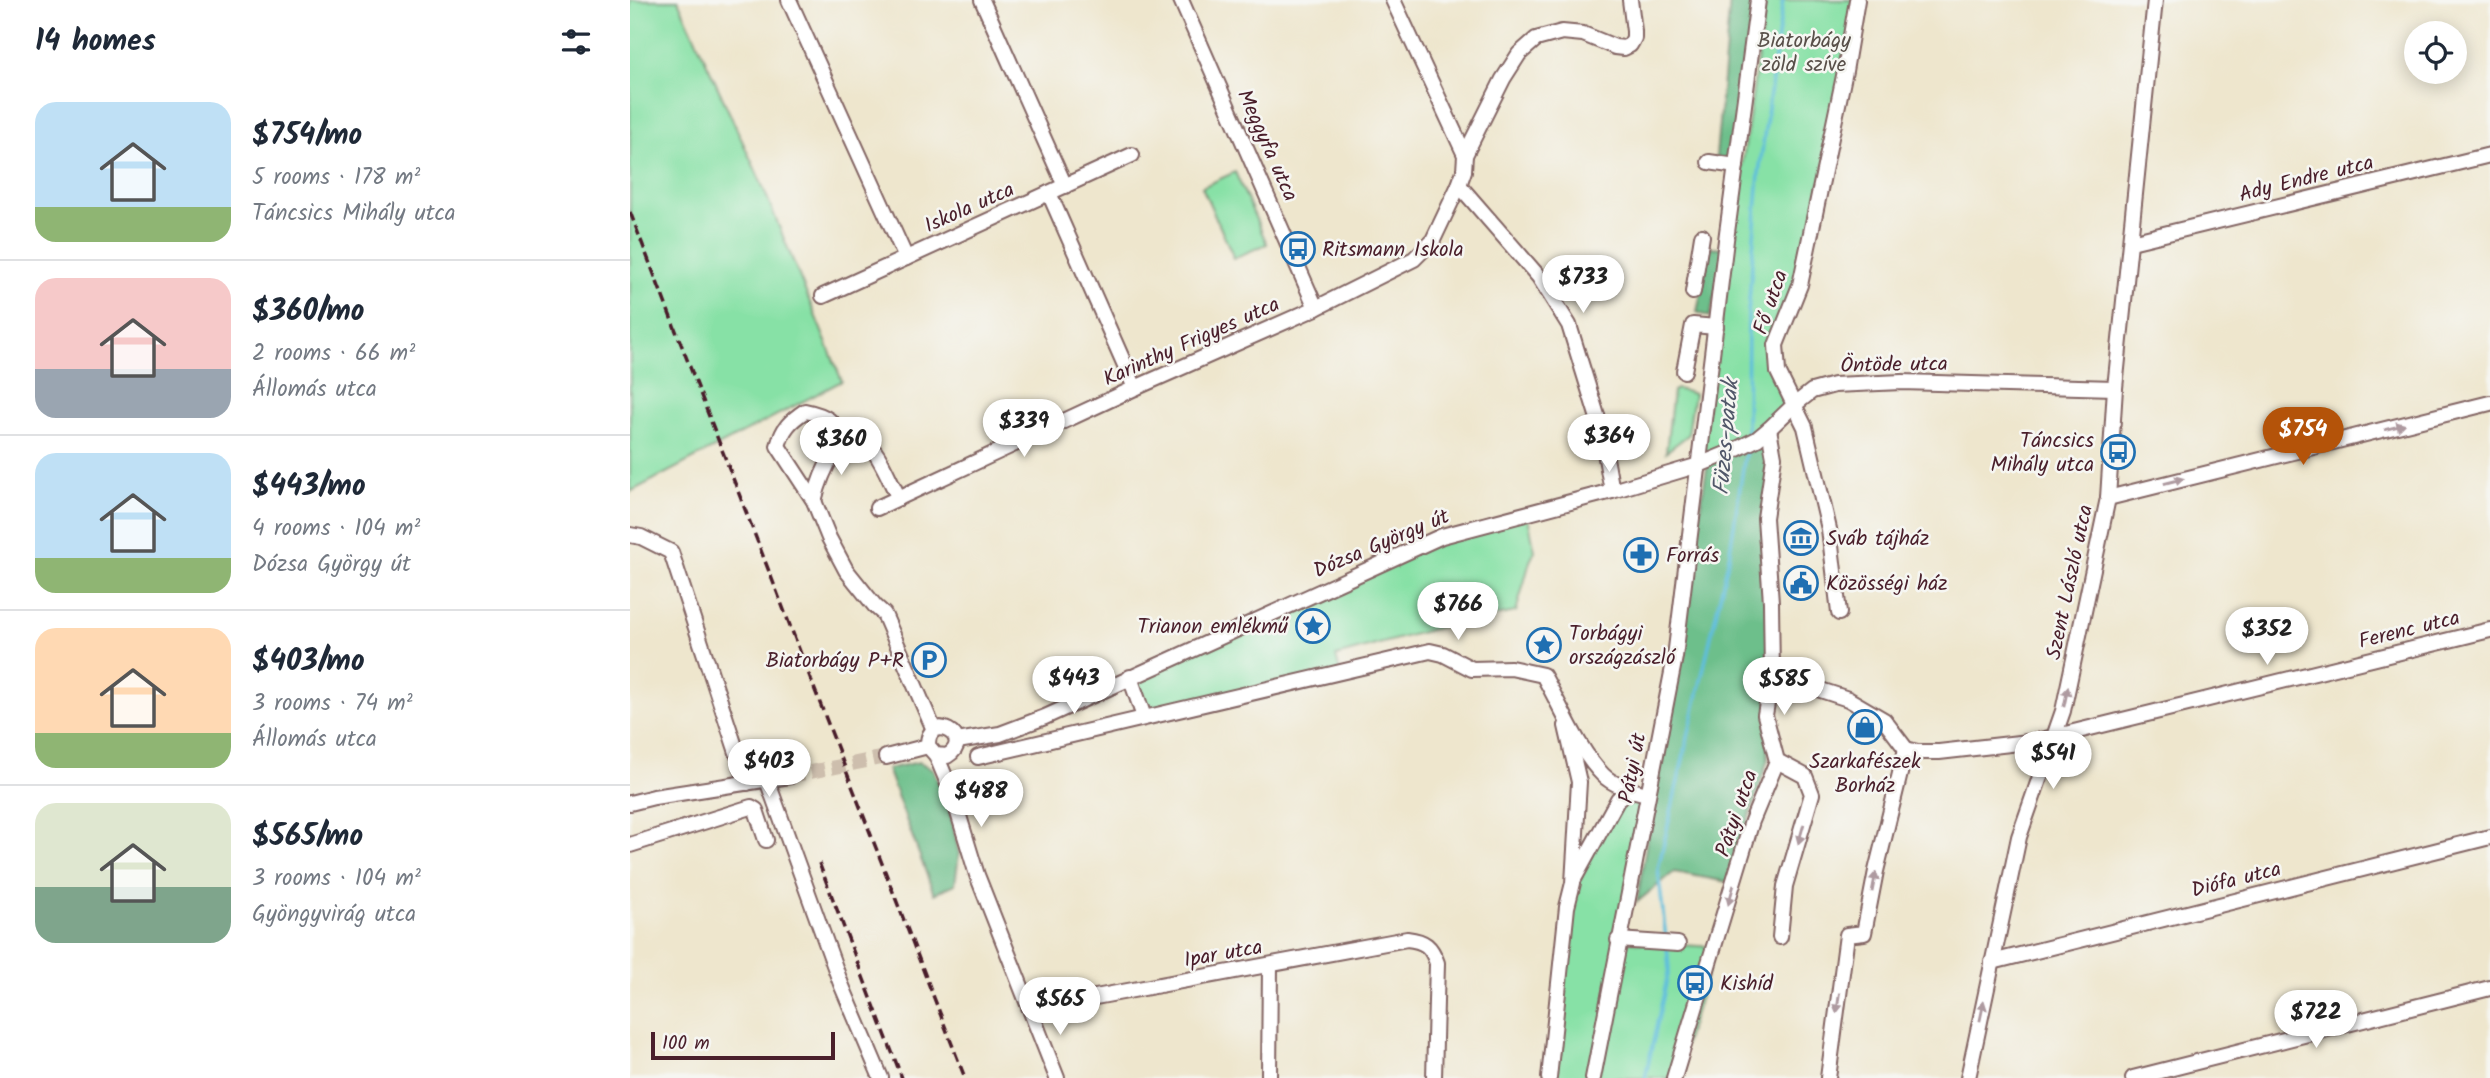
<!DOCTYPE html>
<html lang="en">
<head>
<meta charset="utf-8">
<style>
	body { margin:0; font-family:Kalam,sans-serif; background:#f6f6f7; color:#1f2937; height:100vh; display:flex; flex-direction:column; font-size:26px; white-space:nowrap }
	* { box-sizing:border-box; margin:0 }
	p { font-size:23px; color:#747a83 }
	.icon { flex:none; width:38px; height:38px; fill:none; stroke:currentColor; stroke-width:2; stroke-linecap:round; stroke-linejoin:round }
	.map { position:relative; flex:1; overflow:hidden }
	.details { display:flex; flex-direction:column; background:#fff; width:630px }
	.details>* { flex:none }
	.controls { position:absolute; left:1774px; top:21px; display:grid; gap:14px }
	.controls a { display:grid; place-items:center; width:63px; height:63px; border-radius:50%; background:#fff; box-shadow:0 4px 18px #0003; font-size:35px }
	.scale { position:absolute; left:21px; bottom:18px; width:184px; box-sizing:border-box; padding-left:7px; border:4px solid #4a1f2b; border-top:0; font-size:19px; line-height:24px; white-space:nowrap; color:#4a1f2b; -webkit-text-stroke:5px #f6f6f2; paint-order:stroke }
	.price { position:absolute; translate:-50% -60px; padding:0 16px; border-radius:24px; background:#fff; color:#222; font-size:23px; line-height:46px; filter:drop-shadow(0 2px 4px #0008) }
	.price::after { content:''; position:absolute; left:50%; top:42px; width:21px; height:16px; margin-left:-10px; background:inherit; clip-path:polygon(0 0,100% 0,50% 100%) }
	.price.on { background:#b45309; color:#fff }
	ul { padding:0; list-style:none }
	li { display:flex; align-items:center; gap:21px; height:175px; padding:0 35px }
	li+li { border-top:2px solid #e0e1e3 }
	li span { display:grid; place-items:center; flex:none; width:196px; height:140px; border-radius:21px; color:#555 }
	li>.icon { margin-inline-start:auto }
	span .icon { width:84px; height:84px; fill:#fffc; stroke-width:1 }
	li b { font-size:30px }
	h2 { display:flex; justify-content:space-between; align-items:center; height:84px; padding:0 35px; font-size:30px }
	main { display:flex; flex:1; min-height:0 }
	.map>svg:first-child { display:block }
</style>
</head>
<body>
<main>
<section class="details">
<h2>14 homes<svg class="icon" aria-label="filters" viewBox="0 0 24 24"><path d="M4 7h16M4 17h16"/><circle cx="9" cy="7" r="2"/><circle cx="15" cy="17" r="2"/></svg></h2>
<ul>
<li><span style="background:linear-gradient(#bfe0f5 75%,#8fb573 0)"><svg class="icon" aria-label="home" viewBox="0 0 24 24"><path d="M3 11l9-7 9 7M6 9v11h12V9"/></svg></span><div><b>$754/mo</b><p>5 rooms · 178 m²</p><p>Táncsics Mihály utca</p></div></li>
<li><span style="background:linear-gradient(#f6c9c9 65%,#9aa5b1 0)"><svg class="icon" aria-label="home" viewBox="0 0 24 24"><path d="M3 11l9-7 9 7M6 9v11h12V9"/></svg></span><div><b>$360/mo</b><p>2 rooms · 66 m²</p><p>Állomás utca</p></div></li>
<li><span style="background:linear-gradient(#bfe0f5 75%,#8fb573 0)"><svg class="icon" aria-label="home" viewBox="0 0 24 24"><path d="M3 11l9-7 9 7M6 9v11h12V9"/></svg></span><div><b>$443/mo</b><p>4 rooms · 104 m²</p><p>Dózsa György út</p></div></li>
<li><span style="background:linear-gradient(#ffd9b3 75%,#8fb573 0)"><svg class="icon" aria-label="home" viewBox="0 0 24 24"><path d="M3 11l9-7 9 7M6 9v11h12V9"/></svg></span><div><b>$403/mo</b><p>3 rooms · 74 m²</p><p>Állomás utca</p></div></li>
<li><span style="background:linear-gradient(#dfe7d0 60%,#7fa58c 0)"><svg class="icon" aria-label="home" viewBox="0 0 24 24"><path d="M3 11l9-7 9 7M6 9v11h12V9"/></svg></span><div><b>$565/mo</b><p>3 rooms · 104 m²</p><p>Gyöngyvirág utca</p></div></li>
</ul>
</section>
<div class="map">
<svg width="1860" height="1078" viewBox="0 0 1860 1078">
	<rect width="100%" height="100%" fill="#f6f6f2"/>
	<filter id="ink" filterUnits="userSpaceOnUse"><feTurbulence type="fractalNoise" baseFrequency=".0143" numOctaves="2"/><feDisplacementMap in="SourceGraphic" scale="14" xChannelSelector="R" yChannelSelector="G"/><feConvolveMatrix kernelMatrix="1 2 1 2 8 2 1 2 1" color-interpolation-filters="sRGB"/></filter>
	<filter id="wash" filterUnits="userSpaceOnUse"><feTurbulence type="fractalNoise" baseFrequency=".00686" numOctaves="4" result="noise"/><feDisplacementMap in="SourceGraphic" scale="28" xChannelSelector="R" yChannelSelector="G"/><feGaussianBlur stdDeviation="1.57" result="paint"/><feColorMatrix in="noise" values="0 0 0 0 0 0 0 0 0 0 0 0 0 0 0 0 0 1.4 0 .05"/><feComposite in="paint" operator="in"/></filter>
	<g filter="url(#wash)">
		<rect width="100%" height="100%" fill="#eee6cd"/>
		<g fill="#87e1a6" stroke="#688068" stroke-width="2">
			<polygon points="0,0 48,0 130,180 212,381 0,492"/>
			<polygon points="1136,0 1229,0 1169,285 1146,345 1163,406 1127,439 1069,465"/>
			<polygon points="605,172 637,244 604,258 572,187"/>
			<polygon points="1047,389 1064,394 1058,435 1036,452 1043,391"/>
			<polygon points="897,513 905,551 900,561 886,612 814,626 706,656 710,672 514,717 500,677 812,536"/>
			<polygon points="1018,794 989,940 1011,943 1086,947 1044,1078 919,1078 937,907 988,799"/>
		</g>
		<g fill="#6dbf8b" stroke="#5c6f5b" stroke-width="2">
			<polygon points="1100,0 1124,0 1103,160 1086,157"/>
			<polygon points="1080,247 1095,248 1080,317 1067,312"/>
			<polygon points="1141,441 1138,759 1098,882 1044,872 1007,902 1078,461"/>
			<polygon points="289,762 303,769 320,812 329,854 325,884 304,894 257,769"/>
		</g>
		<g fill="none" stroke-linecap="round" stroke-linejoin="round">
			<g stroke="#5ebedc" stroke-width="3.5">
				<polyline points="1117,438 1118,314 1129,173 1153,0"/>
				<polyline points="1036,939 1028,869 1099,557 1116,449"/>
				<polyline points="1015,1078 1039,970 1037,946"/>
			</g>
		</g>
	</g>
	<g filter="url(#ink)">
		<g fill="none" stroke-linecap="round" stroke-linejoin="round">
			<polyline stroke="#cdbead" stroke-width="14" stroke-dasharray="14 7" stroke-linecap="butt" points="160,776 256,757"/>
			<g stroke="#836564" stroke-width="18">
				<g id="minor">
					<polyline points="159,0 276,258"/>
					<polyline points="352,0 435,186"/>
					<polyline points="551,0 686,308"/>
					<polyline points="763,0 835,155"/>
					<polyline points="1079,162 1106,166"/>
					<polyline points="829,185 909,277 939,325 970,425 982,491"/>
					<polyline points="419,193 505,388"/>
					<polyline points="1501,242 1860,155"/>
					<polyline points="1063,292 1072,236"/>
					<polyline points="193,296 502,155"/>
					<polyline points="1054,371 1063,325 1086,327"/>
					<path d="M211 442C207 421 195 415 175 411 160 421 153 428 148 446L184 501 199 538 216 570 245 606 254 614 304 730"/>
					<polyline points="1478,498 1860,403"/>
					<path d="M184 501C189 481 210 418 239 445 252 458 260 482 269 498"/>
					<polyline points="247,508 505,388 686,308 784,259 803,240 829,185 834,171 835,155 873,79 889,54 906,39 932,32 953,34 985,47 994,48 1000,45 1004,38 1004,31 1000,0"/>
					<polyline points="0,535 11,537 41,552 117,783"/>
					<polyline points="1209,613 1199,529 1175,427 1148,372 1146,345 1170,285 1215,71 1227,0"/>
					<polyline points="1142,674 1218,699 1254,720 1276,749 1287,752 1309,752 1407,741 1860,630"/>
					<polyline points="500,677 514,717"/>
					<polyline points="327,741 370,734 415,717 812,536 982,491 1069,465 1103,451 1127,439 1139,429 1163,406 1182,391 1204,385 1272,382 1485,388"/>
					<path d="M306 755 317 756C347 737 297 710 298 746L306 755 322 793 347 875 427 1078"/>
					<polyline points="256,757 298,746"/>
					<path d="M348 757 800 651 813 654 842 669 881 668 913 675C931 706 948 750 973 775 984 786 1003 791 1018 794"/>
					<polyline points="1147,761 1175,776 1182,794 1155,886 1150,937"/>
					<polyline points="137,780 211,984 251,1078"/>
					<polyline points="0,803 24,797 160,776"/>
					<polyline points="0,845 121,807 126,810 136,840"/>
					<polyline points="944,879 988,799 1001,791"/>
					<polyline points="988,940 1048,944"/>
					<polyline points="1362,962 1860,837"/>
					<path d="M401 1009 777 939C795 941 801 946 807 963L804 1078"/>
					<polyline points="639,1078 640,965"/>
					<polyline points="919,1078 937,907 943,883 949,782 936,726"/>
					<polyline points="963,1078 1045,657 1096,240 1128,0"/>
					<polyline points="1044,1078 1122,821 1147,761 1135,715 1142,674 1141,602 1135,518 1144,457 1139,429"/>
					<polyline points="1198,1078 1217,935 1234,933 1246,871 1276,749"/>
					<polyline points="1338,1078 1389,837 1433,711 1478,498 1485,388 1525,0"/>
					<polyline points="1503,1078 1860,988"/>
				</g>
			</g>
			<use href="#minor" stroke="#fff" stroke-width="14"/>
			<g stroke="#4a1f2b" stroke-width="3.5" stroke-dasharray="10 5" stroke-linecap="butt">
				<polyline points="0,212 335,1078"/>
				<polyline points="189,863 272,1078"/>
			</g>
		</g>
		<defs><path id="oneway-solid" d="M-6-.8H1V-3.2L6.5 0L1 3.2V.8H-6Z" transform="scale(1.75)"/></defs>
		<g fill="#ae9aa0">
			<use href="#oneway-solid" transform="translate(1765 427) rotate(-14)"/>
			<use href="#oneway-solid" transform="translate(1544 481) rotate(-14)"/>
			<use href="#oneway-solid" transform="translate(1436 697) rotate(-78)"/>
			<use href="#oneway-solid" transform="translate(1171 834) rotate(106)"/>
			<use href="#oneway-solid" transform="translate(1244 882) rotate(-79)"/>
			<use href="#oneway-solid" transform="translate(1101 895) rotate(106)"/>
			<use href="#oneway-solid" transform="translate(1208 1003) rotate(98)"/>
			<use href="#oneway-solid" transform="translate(1352 1011) rotate(-78)"/>
		</g>
	</g>
	<defs>
		<g id="bus-ring" transform="scale(1.75)"><circle r="9.5" fill="#f6f6f2" stroke="#1f6fb2" stroke-width="1.5"/><path d="M-5-6H5V4H4V6H2V4H-2V6H-4V4H-5ZM-3.5-4V0h7V-4ZM-3.5 1.2v1.5H-2V1.2ZM2 1.2v1.5H3.5V1.2Z" fill="#1f6fb2"/></g>
		<g id="museum-ring" transform="scale(1.75)"><circle r="9.5" fill="#f6f6f2" stroke="#1f6fb2" stroke-width="1.5"/><path d="M0-6L6-3V-2H-6V-3ZM-5-1h2V3h-2ZM-1-1h2V3h-2ZM3-1h2V3H3ZM-6 4H6V6H-6Z" fill="#1f6fb2"/></g>
		<g id="pharmacy-ring" transform="scale(1.75)"><circle r="9.5" fill="#f6f6f2" stroke="#1f6fb2" stroke-width="1.5"/><path d="M-2-6h4v4h4v4h-4v4h-4v-4h-4v-4h4Z" fill="#1f6fb2"/></g>
		<g id="civic-ring" transform="scale(1.75)"><circle r="9.5" fill="#f6f6f2" stroke="#1f6fb2" stroke-width="1.5"/><path d="M-.6-6.5H3V-4.5H.6V-3L4-1V1h2V6H-6V1h2V-1L-.6-3ZM-1.2 2.5V6h2.4V2.5Z" fill="#1f6fb2"/></g>
		<g id="sight-ring" transform="scale(1.75)"><circle r="9.5" fill="#f6f6f2" stroke="#1f6fb2" stroke-width="1.5"/><path d="M0-6L1.8-2.2L6-1.7L2.9 1.2L3.7 5.4L0 3.3L-3.7 5.4L-2.9 1.2L-6-1.7L-1.8-2.2Z" fill="#1f6fb2"/></g>
		<g id="parking-ring" transform="scale(1.75)"><circle r="9.5" fill="#f6f6f2" stroke="#1f6fb2" stroke-width="1.5"/><path d="M-3.5-5.5H1a3.5 3.5 0 0 1 0 7H-1V5.5H-3.5ZM-1-3.4V-.6H.8a1.4 1.4 0 0 0 0-2.8Z" fill="#1f6fb2"/></g>
		<g id="shop-ring" transform="scale(1.75)"><circle r="9.5" fill="#f6f6f2" stroke="#1f6fb2" stroke-width="1.5"/><path d="M-5-2.5h2.3a2.7 3.5 0 0 1 5.4 0H5L5.5 6h-11ZM-1.5-2.5h3a1.5 2.3 0 0 0-3 0Z" fill="#1f6fb2"/></g>
	</defs>
	<g fill-rule="evenodd">
		<use href="#bus-ring" x="668" y="249"/>
		<use href="#bus-ring" x="1488" y="452"/>
		<use href="#museum-ring" x="1171" y="538"/>
		<use href="#pharmacy-ring" x="1011" y="555"/>
		<use href="#civic-ring" x="1171" y="583"/>
		<use href="#sight-ring" x="683" y="626"/>
		<use href="#sight-ring" x="914" y="645"/>
		<use href="#parking-ring" x="299" y="660"/>
		<use href="#shop-ring" x="1235" y="727"/>
		<use href="#bus-ring" x="1065" y="983"/>
	</g>
	<g text-anchor="middle" stroke-width="5" stroke-linejoin="round" paint-order="stroke">
		<g font-size="21" fill="#59504a" stroke="#f6f6f2">
			<text x="1174" y="47">Biatorbágy<tspan x="1174" dy="24">zöld szíve</tspan></text>
		</g>
		<g font-size="21" fill="#4a1f2b" stroke="#f6f6f2">
			<text transform="translate(638 145) rotate(66)" y="7">Meggyfa utca</text>
			<text transform="translate(1676 178) rotate(-14)" y="7">Ady Endre utca</text>
			<text transform="translate(339 207) rotate(-24)" y="7">Iskola utca</text>
			<text transform="translate(1140 302) rotate(-71)" y="7">Fő utca</text>
			<text transform="translate(561 341) rotate(-24)" y="7">Karinthy Frigyes utca</text>
			<text transform="translate(1264 364) rotate(-1)" y="7">Öntöde utca</text>
			<text transform="translate(751 543) rotate(-23)" y="7">Dózsa György út</text>
			<text transform="translate(1439 582) rotate(-78)" y="7">Szent László utca</text>
			<text transform="translate(1779 629) rotate(-14)" y="7">Ferenc utca</text>
			<text transform="translate(1002 768) rotate(-79)" y="7">Pátyi út</text>
			<text transform="translate(1106 813) rotate(-71)" y="7">Pátyi utca</text>
			<text transform="translate(1606 879) rotate(-14)" y="7">Diófa utca</text>
			<text transform="translate(593 953) rotate(-10)" y="7">Ipar utca</text>
		</g>
		<g font-size="21" fill="#4a1f2b" stroke="#f6f6f2" text-anchor="start">
			<text x="692" y="256">Ritsmann Iskola</text>
			<text x="1464" y="447" text-anchor="end">Táncsics<tspan x="1464" dy="24">Mihály utca</tspan></text>
			<text x="1196" y="545">Sváb tájház</text>
			<text x="1036" y="562">Forrás</text>
			<text x="1196" y="590">Közösségi ház</text>
			<text x="658" y="633" text-anchor="end">Trianon emlékmű</text>
			<text x="939" y="640">Torbágyi<tspan x="939" dy="24">országzászló</tspan></text>
			<text x="274" y="667" text-anchor="end">Biatorbágy P+R</text>
			<text x="1235" y="768" text-anchor="middle">Szarkafészek<tspan x="1235" dy="24">Borház</tspan></text>
			<text x="1090" y="990">Kishíd</text>
		</g>
		<g font-size="23" font-style="italic" fill="#515769" stroke="#f6f6f2">
			<text transform="translate(1095 437) rotate(-85)" y="8">Füzes-patak</text>
		</g>
	</g>
</svg>
<div class="controls">
<a><svg class="icon" aria-label="locate" viewBox="0 0 24 24"><circle cx="12" cy="12" r="6"/><path d="M12 2v4M12 18v4M2 12h4M18 12h4"/></svg></a>
</div>
<div class="scale">100 m</div>
<b class="price" style="left:953px;top:315px">$733</b>
<b class="price" style="left:394px;top:459px">$339</b>
<b class="price on" style="left:1673px;top:467px">$754</b>
<b class="price" style="left:979px;top:474px">$364</b>
<b class="price" style="left:211px;top:477px">$360</b>
<b class="price" style="left:828px;top:642px">$766</b>
<b class="price" style="left:1637px;top:667px">$352</b>
<b class="price" style="left:444px;top:716px">$443</b>
<b class="price" style="left:1154px;top:717px">$585</b>
<b class="price" style="left:1423px;top:791px">$541</b>
<b class="price" style="left:139px;top:799px">$403</b>
<b class="price" style="left:351px;top:829px">$488</b>
<b class="price" style="left:430px;top:1037px">$565</b>
<b class="price" style="left:1686px;top:1050px">$722</b>
</div>
</main>
</body>
</html>
